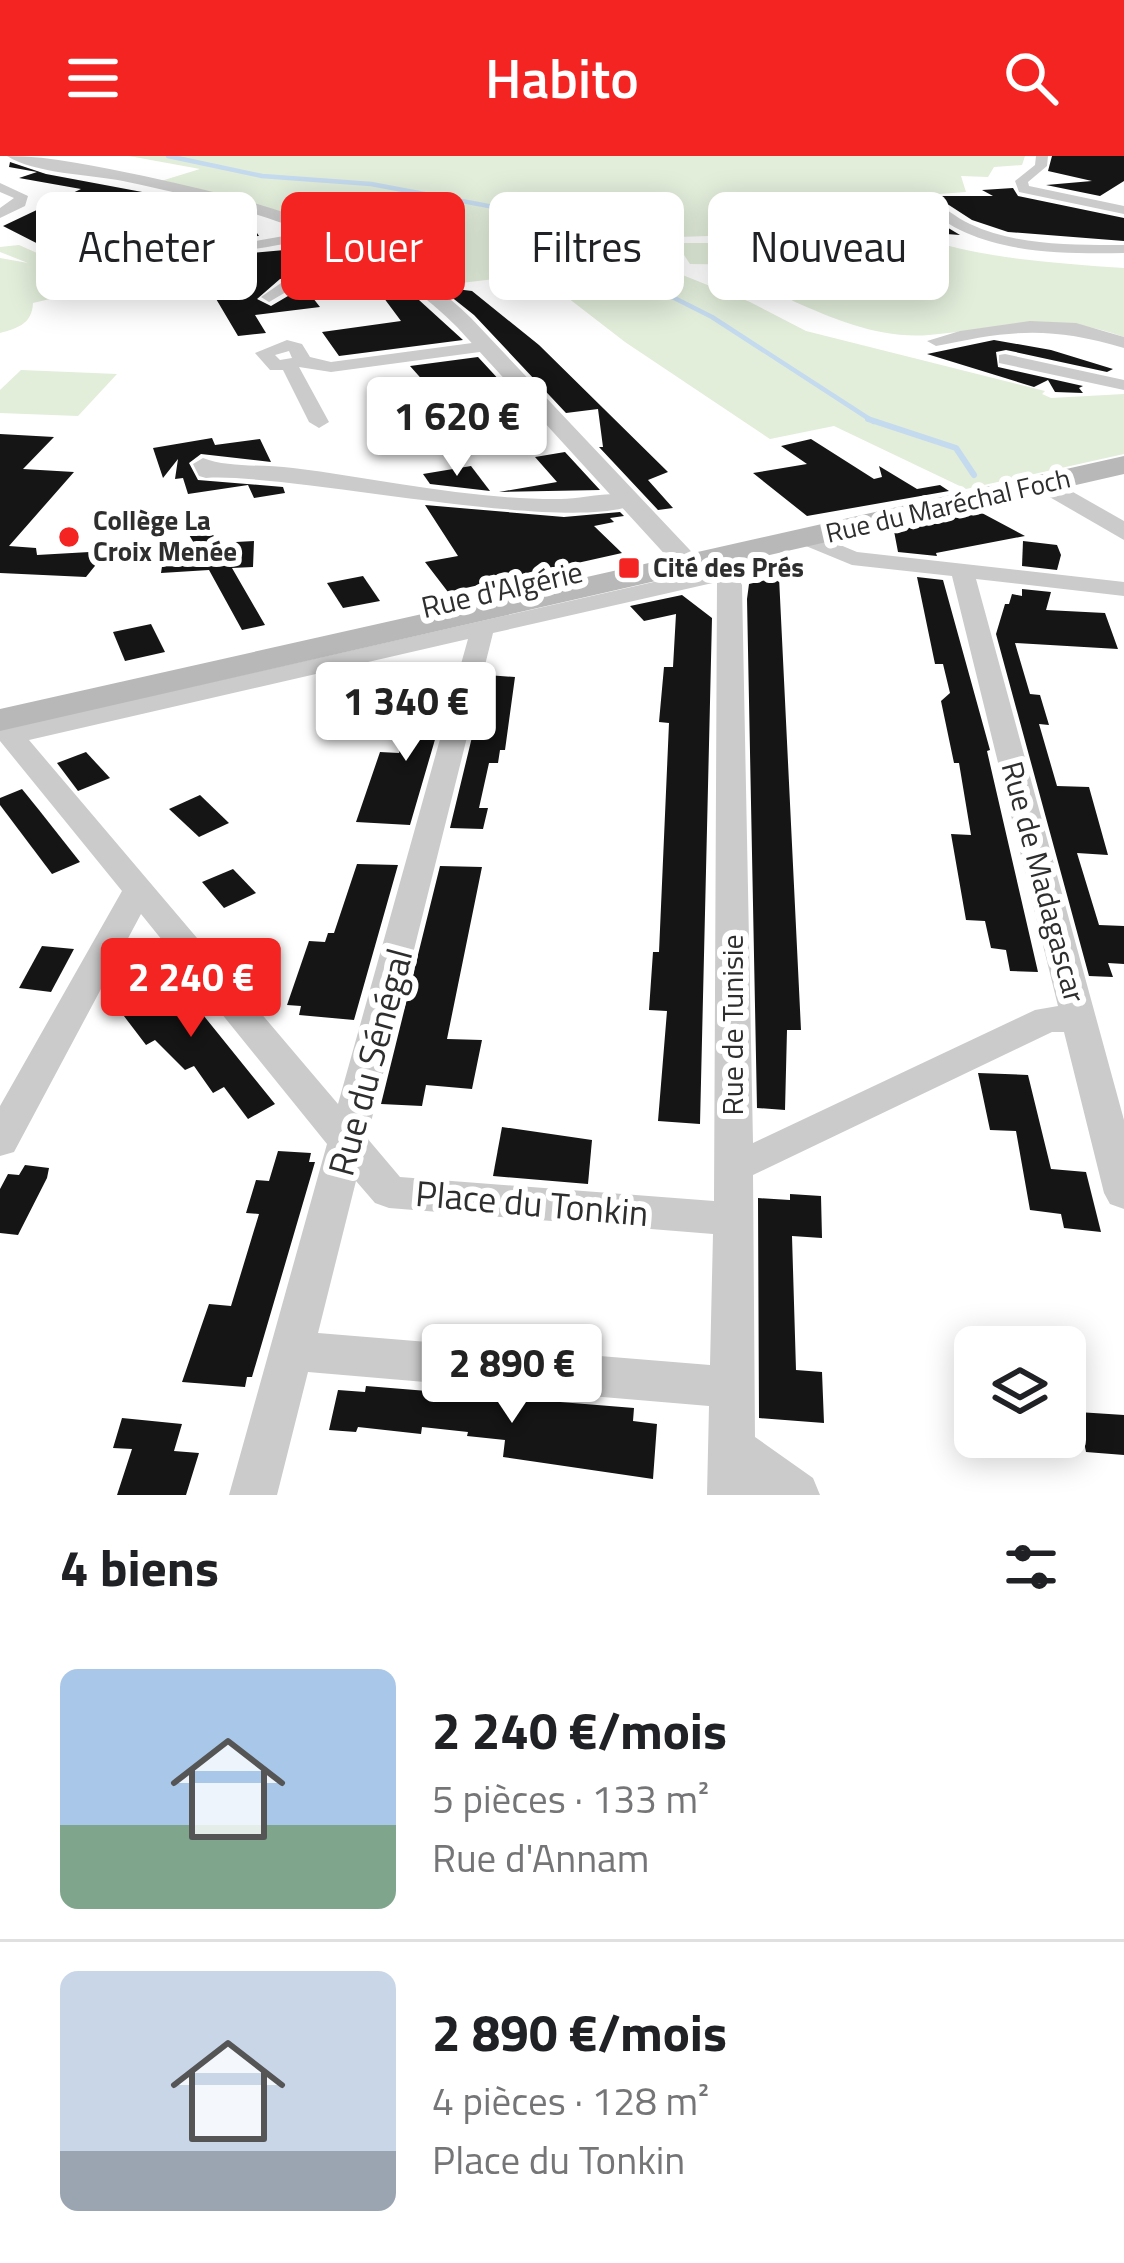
<!DOCTYPE html>
<html lang="fr">
<head>
<meta charset="utf-8">
<style>
	body { margin:0; font-family:"Titillium Web",sans-serif; background:#f2f2f2; color:#202124; height:100vh; display:flex; flex-direction:column; font-size:45px; white-space:nowrap }
	* { box-sizing:border-box; margin:0 }
	p { font-size:39px; color:#757577 }
	.icon { flex:none; width:66px; height:66px; fill:none; stroke:currentColor; stroke-width:2; stroke-linecap:round; stroke-linejoin:round }
	.map { position:relative; height:1339px; overflow:hidden }
	.details { display:flex; flex-direction:column; background:#fff; flex:1 }
	.details>* { flex:none }
	.guide { position:absolute; left:36px; top:36px; width:1053px; height:108px; display:flex; gap:24px }
	.fabs { position:absolute; left:954px; top:1170px; display:grid; gap:24px }
	.fabs a { display:grid; place-items:center; width:132px; height:132px; border-radius:18px; background:#fff; box-shadow:0 6px 30px #0003; font-size:60px }
	.price { position:absolute; translate:-50% -102px; padding:0 27px; border-radius:12px; background:#fff; color:#222; font-size:39px; line-height:78px; filter:drop-shadow(0 3px 6px #0008) }
	.price::after { content:''; position:absolute; left:50%; top:72px; width:36px; height:27px; margin-left:-18px; background:inherit; clip-path:polygon(0 0,100% 0,50% 100%) }
	.price.active { background:#f32421; color:#fff }
	ul { padding:0; list-style:none }
	li { display:flex; align-items:center; gap:36px; height:300px; padding:0 60px }
	li+li { border-top:3px solid #e0e0e0 }
	li span { display:grid; place-items:center; flex:none; width:336px; height:240px; border-radius:18px; color:#555 }
	li>.icon { margin-inline-start:auto }
	span .icon { width:144px; height:144px; fill:#fffc; stroke-width:1 }
	li b { font-size:51px }
	h2 { display:flex; justify-content:space-between; align-items:center; height:144px; padding:0 60px; font-size:51px }
	.chip { padding:0 42px; border-radius:18px; background:#fff; box-shadow:0 6px 30px #0003; font-size:42px; line-height:108px }
	.chip.active { background:#f32421; color:#fff }
	header { display:flex; justify-content:space-between; align-items:center; height:156px; padding:0 60px; background:#f32421; color:#fff; font-size:54px; font-weight:600 }
	.map>svg:first-child { display:block }
</style>
</head>
<body>
<header><svg class="icon" aria-label="menu" viewBox="0 0 24 24"><path d="M4 6h16M4 12h16M4 18h16"/></svg>Habito<svg class="icon" aria-label="search" viewBox="0 0 24 24"><circle cx="10" cy="10" r="6"/><path d="M15 15l6 6"/></svg></header>
<div class="map">
<svg width="1124" height="1339" viewBox="0 0 1124 1339">
	<rect width="100%" height="100%" fill="#fff"/>
	<g fill="#e2edda">
		<path d="M129 0H1025L1022 9 994 11 988 21 961 20 966 36 844 45C927 100 1027 105 1124 112V181C1051 154 1002 173 929 179 881 183 836 164 793 145L787 139 792 127 783 118 786 109 779 98 761 97 739 79 678 81 648 96 675 116 750 146 806 175 1045 235 1042 238 1051 242 1124 238V298L966 333 834 270 770 283 625 186 537 118 435 130 369 94 161 25 200 13Z"/>
		<polygon points="676,87 734,87 756,109 690,108"/>
		<path d="M19 89 109 129 33 147C32 168 18 172 0 177V102L28 107 0 96V91Z"/>
		<polygon points="21,214 117,218 78,260 0,257 0,234"/>
	</g>
	<g fill="none" stroke-linecap="round" stroke-linejoin="round">
		<polyline stroke="#c4daee" stroke-width="4.5" points="168,0 262,20 371,28 515,55 565,77 599,104 712,161 874,266"/>
		<polyline stroke="#c4daee" stroke-width="6" points="868,263 956,292 974,319"/>
	</g>
	<g fill="#151515">
		<polygon points="1052,0 1124,0 1124,25 1100,40 1046,29 1092,25 1048,15"/>
		<polygon points="10,6 46,18 185,44 191,52 211,50 228,70 251,68 259,80 169,85 142,81 95,64 87,76 102,85 52,95 3,70 81,33 19,22 37,16 9,11"/>
		<polygon points="1013,32 1018,40 1124,62 1124,85 1008,76 972,64 935,40 993,40 982,34"/>
		<polygon points="918,46 940,67 960,79 919,76 922,67 870,55 871,51"/>
		<polygon points="106,87 183,103 307,92 327,115 280,123 257,143 271,150 288,140 309,137 320,151 255,159 266,177 238,180 196,109 147,114 141,104 115,107"/>
		<polygon points="420,116 448,132 472,135 539,189 668,316 648,324 673,352 658,354 599,291 603,291 598,253 566,257 474,159"/>
		<polygon points="390,123 419,144 463,184 339,200 322,176 401,165 372,126"/>
		<polygon points="994,184 1051,194 1113,213 1107,216 1006,194 996,196 998,211 1083,230 1079,232 1083,237 1055,236 1048,224 1034,231 927,198"/>
		<polygon points="478,201 502,227 452,239 449,245 458,260 470,264 529,256 533,261 459,270 454,264 424,265 406,244 434,237 410,210"/>
		<polygon points="0,278 54,281 23,313 74,316 9,390 36,392 37,399 107,395 86,421 0,417"/>
		<polygon points="212,282 215,289 260,283 271,306 201,298 189,307 198,324 283,331 285,337 254,342 248,329 188,338 183,322 175,323 178,303 163,322 153,292"/>
		<polygon points="811,283 874,323 882,321 879,310 917,333 940,329 949,335 807,360 753,317 807,308 781,290"/>
		<polygon points="565,296 600,334 499,336 557,326 535,301"/>
		<polygon points="471,310 490,335 430,328 423,318"/>
		<polygon points="425,349 564,361 620,356 624,360 610,362 614,366 594,370 622,397 448,436 425,406 458,400"/>
		<polygon points="980,356 1025,380 936,397 937,400 898,396 894,375"/>
		<polygon points="203,362 218,387 254,385 253,411 232,412 265,469 242,474 209,414 161,417 165,391 195,389 185,372"/>
		<polygon points="1023,385 1057,389 1061,399 1057,414 1022,410"/>
		<polygon points="363,420 380,445 343,452 327,427"/>
		<polygon points="779,421 801,874 787,874 785,954 757,952 747,443 749,428"/>
		<polygon points="917,421 943,424 990,594 987,595 1038,816 1010,815 1006,794 991,792 985,765 966,764 951,678 971,679 959,607 954,607 941,545 950,537 943,508 935,508"/>
		<polygon points="1022,433 1051,436 1046,454 1105,457 1118,493 1015,487 1030,538 1040,539 1049,569 1039,568 1057,630 1089,631 1108,699 1077,697 1099,769 1124,770 1124,808 1108,807 1113,821 1089,820 996,478 1005,448 1009,448 1012,438 1022,440"/>
		<polygon points="682,439 712,462 700,968 658,965 667,855 649,854 653,796 659,796 669,567 659,566 664,511 673,511 676,458 644,465 630,450"/>
		<polygon points="151,468 165,496 125,505 113,476"/>
		<polygon points="487,519 515,521 505,594 500,594 498,607 489,607 479,652 488,652 483,673 450,672"/>
		<polygon points="430,520 453,522 410,669 356,666 380,596 399,597 403,583 411,583"/>
		<polygon points="86,596 110,622 78,635 57,607"/>
		<polygon points="22,633 39,654 80,706 52,718 0,649 0,642"/>
		<polygon points="200,639 229,667 199,681 169,653"/>
		<polygon points="357,708 398,709 354,864 299,859 301,850 287,849 309,785 325,786 328,777 334,777"/>
		<polygon points="440,710 482,711 447,883 482,884 472,933 426,929 422,950 381,948"/>
		<polygon points="233,713 256,737 224,752 202,726"/>
		<polygon points="42,790 74,793 51,836 19,832"/>
		<polygon points="170,817 187,839 275,948 248,963 224,931 213,937 194,910 185,914 155,884 146,889 111,843"/>
		<polygon points="978,917 1028,919 1051,1013 1086,1016 1101,1076 1064,1072 1061,1058 1030,1054 1016,975 990,974"/>
		<polygon points="502,971 592,984 588,1028 493,1020"/>
		<polygon points="278,995 311,997 309,1006 315,1006 252,1221 247,1221 245,1231 182,1226 209,1148 231,1150 259,1058 246,1057 256,1024 269,1025"/>
		<polygon points="25,1009 49,1012 47,1022 18,1079 0,1077 0,1033 8,1018 19,1019"/>
		<polygon points="790,1038 821,1040 822,1082 792,1080 796,1214 822,1216 824,1267 759,1262 758,1042 790,1044"/>
		<polygon points="366,1230 634,1252 633,1265 657,1268 653,1323 503,1301 505,1284 467,1280 468,1276 422,1271 421,1278 358,1271 356,1276 329,1274 338,1234 365,1236"/>
		<polygon points="1078,1256 1124,1259 1124,1299 1086,1296"/>
		<polygon points="122,1262 182,1268 174,1295 199,1297 186,1339 117,1339 132,1293 113,1292"/>
	</g>
	<g fill="none" stroke-linecap="round" stroke-linejoin="round">
		<g fill="#cbcbcb" fill-rule="evenodd">
			<polygon points="1036,0 1048,0 1047,10 1028,26 1029,30 1124,50 1124,58 1019,36 1015,25 1035,9"/>
			<polygon points="0,27 28,40 25,50 0,62 0,52 14,42 0,36"/>
			<path d="M929 43C943 50 955 61 970 68 1017 90 1073 89 1124 89V97C1056 98 973 98 922 47Z"/>
			<path d="M96 68C114 74 129 84 148 87 204 97 262 84 316 74L323 78C310 85 293 87 278 89 213 101 151 106 91 75Z"/>
			<polygon points="396,109 401,111 401,117 286,136 269,146 261,141 281,127"/>
			<path d="M1030 165 1076 167 1124 181V192C1049 170 1012 174 936 190L927 185 960 175Z"/>
			<path d="M287 184 302 188 310 201 331 206 487 185 496 190 487 195 331 216 299 211 329 266 319 272 309 266 283 214H270L255 197ZM289 195 292 202 280 204 275 199Z"/>
			<polygon points="1005,198 1124,224 1124,234 999,207 999,199"/>
			<polygon points="527,226 536,231 533,235 474,246 540,239 549,245 547,249 469,260 462,258 453,243"/>
			<path d="M203 302C228 312 262 308 293 312 382 323 471 344 561 343 583 343 625 331 642 344 591 384 291 316 206 322L199 320 193 308Z"/>
			<path d="M809 376 857 396 1124 426V440L976 423 1124 964V1053L1110 1048 1104 1037 1064 876H1052L753 1019 755 1281 813 1322 820 1339H707L709 1250 308 1216 277 1339H229L327 988 141 758 14 996 0 1000V950L122 735 0 585V559L17 570 711 413 707 404 710 399H726L742 429 753 987 1035 854 1058 850 952 420 852 409 801 388V378ZM717 426 714 1045 400 1021 367 982 493 477ZM468 483 338 948 29 584ZM356 1025 375 1047 389 1052 713 1078 710 1209 318 1177Z"/>
		</g>
		<g fill="#cbcbcb" fill-rule="evenodd">
			<path d="M7 0C53 0 98 11 144 20 260 45 384 77 471 162L705 410 701 416H681L457 171C369 82 241 50 123 25 88 18 36 18 7 0Z"/>
			<polygon points="1043,319 1124,365 1124,384 1034,332 1030,327"/>
		</g>
		<polygon fill="#b8b8b8" fill-rule="evenodd" points="1124,300 1124,318 0,575 0,553"/>
	</g>
	<g fill="#f32421" stroke="#fff" stroke-width="4.5">
		<circle cx="69" cy="381" r="12"/>
		<rect x="617" y="400" width="24" height="24" rx="6"/>
	</g>
	<g text-anchor="middle" stroke-width="12" stroke-linejoin="round" paint-order="stroke">
		<g font-size="27" fill="#2e2e2e" stroke="#fff">
			<text transform="translate(948 350) rotate(-13)" y="9">Rue du Maréchal Foch</text>
		</g>
		<g font-size="27" font-weight="bold" fill="#2e2e2e" stroke="#fff" text-anchor="start">
			<text x="93" y="374">Collège La<tspan x="93" dy="31">Croix Menée</tspan></text>
			<text x="653" y="421">Cité des Prés</text>
		</g>
		<g font-size="30" fill="#2e2e2e" stroke="#fff">
			<text transform="translate(502 434) rotate(-13)" y="10">Rue d'Algérie</text>
			<text transform="translate(1043 726) rotate(75)" y="10">Rue de Madagascar</text>
			<text transform="translate(733 869) rotate(-90)" y="10">Rue de Tunisie</text>
		</g>
		<g font-size="36" fill="#2e2e2e" stroke="#fff">
			<text transform="translate(370 906) rotate(-75)" y="13">Rue du Sénégal</text>
			<text transform="translate(532 1047) rotate(5)" y="13">Place du Tonkin</text>
		</g>
	</g>
</svg>
<div class="fabs">
<a><svg class="icon" aria-label="layers" viewBox="0 0 24 24"><path d="M12 4l9 5-9 5-9-5zM3 14l9 5 9-5"/></svg></a>
</div>
<b class="price" style="left:457px;top:323px">1 620 €</b>
<b class="price" style="left:406px;top:608px">1 340 €</b>
<b class="price active" style="left:191px;top:884px">2 240 €</b>
<b class="price" style="left:512px;top:1270px">2 890 €</b>
<div class="guide">
<a class="chip">Acheter</a>
<a class="chip active">Louer</a>
<a class="chip">Filtres</a>
<a class="chip">Nouveau</a>
</div>
</div>
<section class="details">
<h2>4 biens<svg class="icon" aria-label="filters" viewBox="0 0 24 24"><path d="M4 7h16M4 17h16"/><circle cx="9" cy="7" r="2"/><circle cx="15" cy="17" r="2"/></svg></h2>
<ul>
<li><span style="background:linear-gradient(#a9c7e8 65%,#7fa58c 0)"><svg class="icon" aria-label="home" viewBox="0 0 24 24"><path d="M3 11l9-7 9 7M6 9v11h12V9"/></svg></span><div><b>2 240 €/mois</b><p>5 pièces · 133 m²</p><p>Rue d'Annam</p></div></li>
<li><span style="background:linear-gradient(#c9d6e8 75%,#9aa5b1 0)"><svg class="icon" aria-label="home" viewBox="0 0 24 24"><path d="M3 11l9-7 9 7M6 9v11h12V9"/></svg></span><div><b>2 890 €/mois</b><p>4 pièces · 128 m²</p><p>Place du Tonkin</p></div></li>
</ul>
</section>
</body>
</html>
